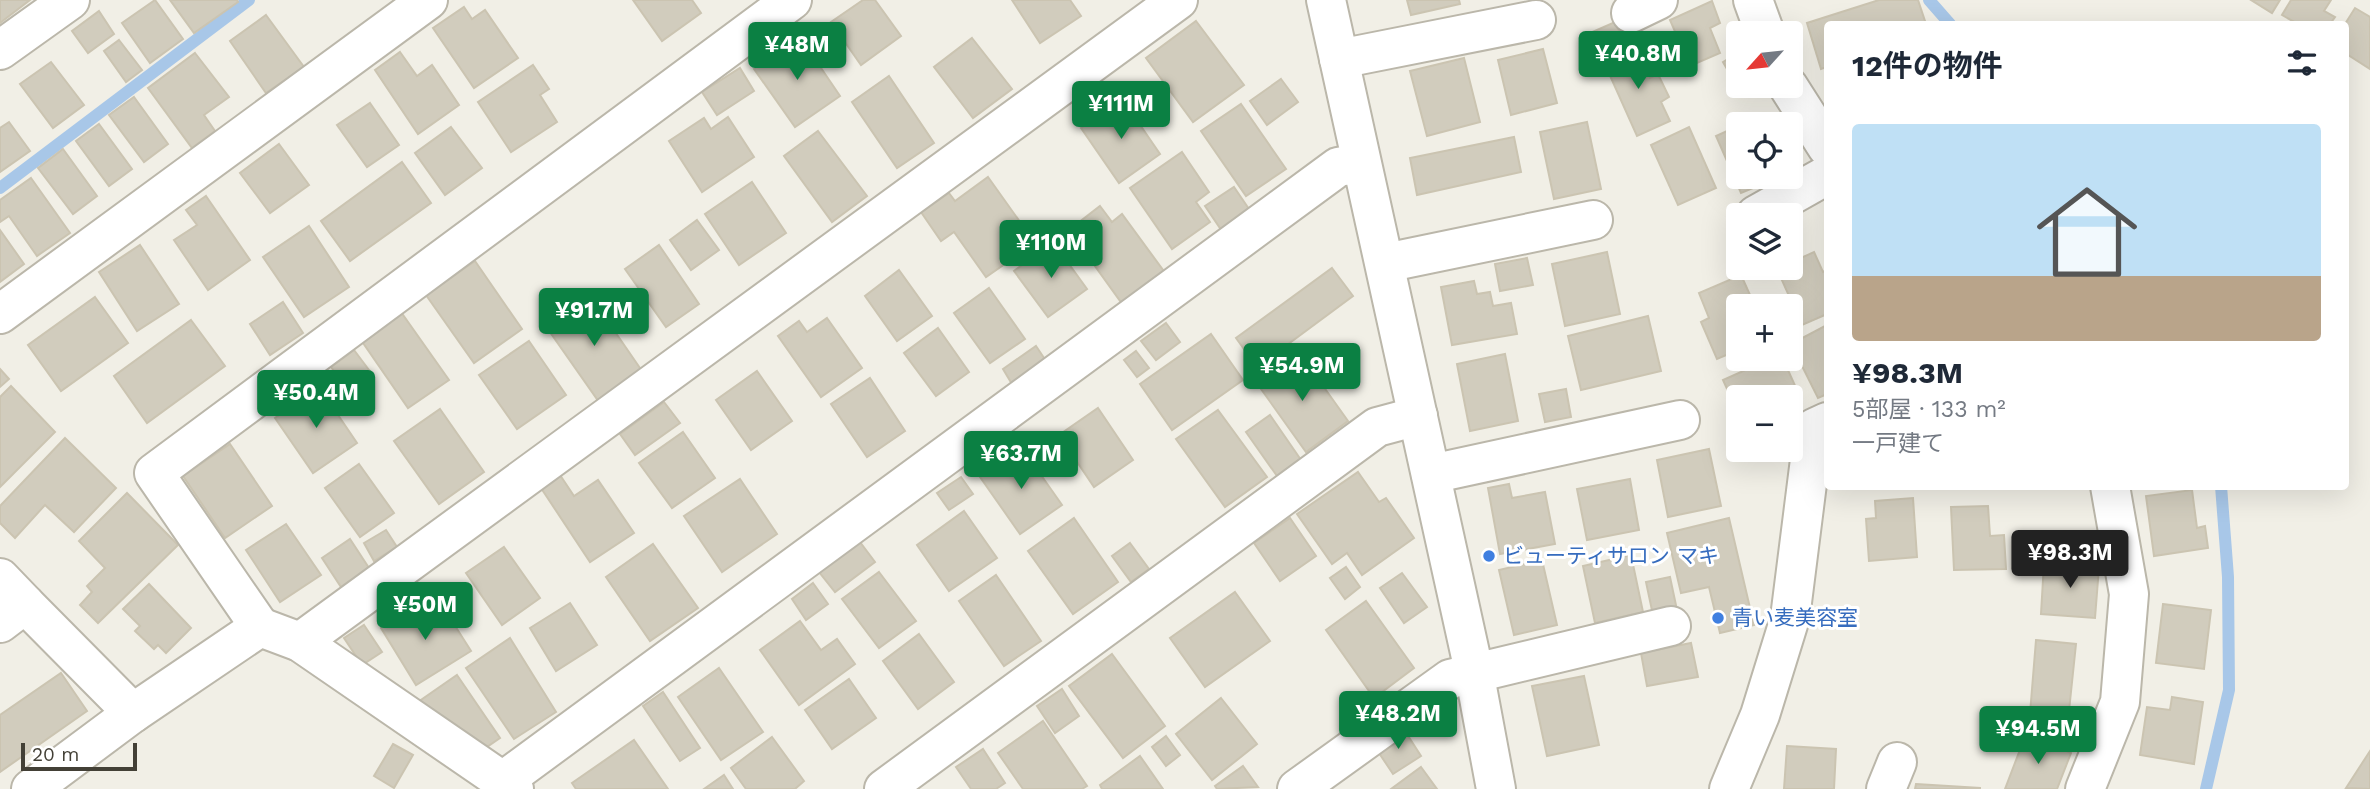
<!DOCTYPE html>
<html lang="ja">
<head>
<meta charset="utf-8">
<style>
	body { margin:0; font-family:"Work Sans","Noto Sans JP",sans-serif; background:#f2f2f3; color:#1f2937; height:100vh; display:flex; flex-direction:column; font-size:26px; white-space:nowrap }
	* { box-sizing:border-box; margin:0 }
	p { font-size:23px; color:#747a83 }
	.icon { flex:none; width:38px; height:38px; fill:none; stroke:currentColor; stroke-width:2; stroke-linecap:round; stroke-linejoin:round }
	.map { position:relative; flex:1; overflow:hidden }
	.panel { position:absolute; left:1824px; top:21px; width:525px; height:469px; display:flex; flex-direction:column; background:#fff; border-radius:7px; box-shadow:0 7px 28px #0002 }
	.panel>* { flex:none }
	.needle { width:46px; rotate:243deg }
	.tools { position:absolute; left:1726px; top:21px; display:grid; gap:14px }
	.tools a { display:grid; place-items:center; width:77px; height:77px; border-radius:7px; background:#fff; box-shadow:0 7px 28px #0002; font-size:35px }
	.scale { position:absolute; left:21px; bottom:18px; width:116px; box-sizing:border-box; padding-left:7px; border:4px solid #434036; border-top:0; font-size:19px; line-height:24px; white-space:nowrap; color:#434036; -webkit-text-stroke:5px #fff; paint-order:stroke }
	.price { position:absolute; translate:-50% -60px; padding:0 16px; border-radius:7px; background:#0b8043; color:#fff; font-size:23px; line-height:46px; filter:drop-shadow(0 2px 4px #0008) }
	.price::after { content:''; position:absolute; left:50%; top:42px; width:21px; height:16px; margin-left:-10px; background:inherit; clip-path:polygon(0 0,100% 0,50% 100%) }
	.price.current { background:#222; color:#fff }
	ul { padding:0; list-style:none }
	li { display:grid; align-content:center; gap:14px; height:371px; padding:0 28px }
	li+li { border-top:2px solid #e0e1e3 }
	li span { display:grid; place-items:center; height:217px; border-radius:7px; color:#555 }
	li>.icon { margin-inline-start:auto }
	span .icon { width:126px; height:126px; fill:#fffc; stroke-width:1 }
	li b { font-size:30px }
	h2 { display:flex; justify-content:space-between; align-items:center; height:84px; padding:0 28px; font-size:30px }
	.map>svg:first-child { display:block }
</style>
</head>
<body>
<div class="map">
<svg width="2370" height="789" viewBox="0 0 2370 789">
	<rect width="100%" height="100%" fill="#f1efe6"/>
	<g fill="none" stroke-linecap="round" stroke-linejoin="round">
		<g stroke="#a8c7e8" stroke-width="12">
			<polyline points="1929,0 1950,24"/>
			<polyline points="0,188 249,0"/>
			<polyline points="2206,789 2229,690 2228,577 2221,486"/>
		</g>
	</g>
	<g fill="#d1ccbd" stroke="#cbc4b1" stroke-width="2">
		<polygon points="0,0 30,0 0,23"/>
		<polygon points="155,0 183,39 150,63 122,23"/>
		<polygon points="170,0 237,0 238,2 194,33"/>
		<polygon points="633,0 692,0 701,13 662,41"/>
		<polygon points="863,0 875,0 901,36 861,65 831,22"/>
		<polygon points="1012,0 1070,0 1081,16 1040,43"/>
		<polygon points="1407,0 1459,0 1460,4 1411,15"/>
		<polygon points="1879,0 1918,0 1926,24 1827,24 1827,67 1821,69 1807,23"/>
		<polygon points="2251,0 2280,0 2272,13"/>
		<polygon points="2291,0 2331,0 2324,11 2335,17 2330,24 2298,24 2282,15"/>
		<polygon points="1712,1 1720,23 1710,28 1720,53 1690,66 1670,20"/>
		<polygon points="464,7 472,19 485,10 518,58 474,88 433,28"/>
		<polygon points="2355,8 2370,17 2370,69 2345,53 2345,24"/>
		<polygon points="99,11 114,34 88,53 72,31"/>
		<polygon points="266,15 304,67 266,93 230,41"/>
		<polygon points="1196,21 1244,85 1193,122 1146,58"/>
		<polygon points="1615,22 1624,42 1599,53 1590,33"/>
		<polygon points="800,37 840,96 795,127 754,69"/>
		<polygon points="972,38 1012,89 973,118 934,67"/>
		<polygon points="119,40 142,70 126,82 104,51"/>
		<polygon points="1635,46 1650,78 1658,74 1669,97 1661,102 1670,121 1637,136 1603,60"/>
		<polygon points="1543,49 1557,103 1511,115 1498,60"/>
		<polygon points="400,52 417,76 432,65 459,105 418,134 375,70"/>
		<polygon points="195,53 229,97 204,115 215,131 192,148 148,88"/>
		<polygon points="1738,53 1738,86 1746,86 1739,90 1723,62"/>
		<polygon points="1464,58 1480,122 1427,136 1410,71"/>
		<polygon points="51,62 84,105 53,128 20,84"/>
		<polygon points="533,65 549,89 540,95 557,122 511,152 478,102"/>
		<polygon points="740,68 754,91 717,115 702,92"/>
		<polygon points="889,76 934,143 897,168 852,102"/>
		<polygon points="1281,79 1298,102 1267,125 1250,101"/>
		<polygon points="134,97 168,144 144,162 109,115"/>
		<polygon points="1123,100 1160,154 1119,183 1081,128"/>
		<polygon points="370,103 399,145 367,167 337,125"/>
		<polygon points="1241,104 1286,169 1246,196 1201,131"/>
		<polygon points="728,117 754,157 702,192 669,141 704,118 711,129"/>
		<polygon points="9,122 30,151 0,172 0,128"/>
		<polygon points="1587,122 1601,189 1554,199 1540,132"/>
		<polygon points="99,124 132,169 109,186 76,141"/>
		<polygon points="1738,126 1738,177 1780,177 1741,193 1716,136"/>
		<polygon points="451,127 482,168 445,195 415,153"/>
		<polygon points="1689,127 1716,188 1678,205 1651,145"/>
		<polygon points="818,131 867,196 832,222 784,156"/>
		<polygon points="1514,137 1521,172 1417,195 1410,158"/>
		<polygon points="279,144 309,185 270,213 240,173"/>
		<polygon points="63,149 97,196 73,214 38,168"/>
		<polygon points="1182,152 1209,192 1196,202 1210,222 1172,249 1130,188"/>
		<polygon points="402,162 431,203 350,261 321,221"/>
		<polygon points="988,177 1035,243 986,277 954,232 941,241 921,212 949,193 955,201"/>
		<polygon points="31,178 70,233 37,256 9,216 0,222 0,200"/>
		<polygon points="752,182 786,233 739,265 705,214"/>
		<polygon points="1234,187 1251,212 1222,231 1205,206"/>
		<polygon points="206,196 250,260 208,290 174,240 197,225 186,210"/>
		<polygon points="1100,206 1112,222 1122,214 1166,274 1123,305 1069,230"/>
		<polygon points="697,220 719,250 691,270 670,240"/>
		<polygon points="309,226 349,287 304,317 263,257"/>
		<polygon points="0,230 24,264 0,282"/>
		<polygon points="1053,242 1087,289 1048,317 1014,271"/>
		<polygon points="140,245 179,304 137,331 99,272"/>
		<polygon points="659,245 699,304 666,327 625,269"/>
		<polygon points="1607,252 1620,314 1565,326 1552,264"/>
		<polygon points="1814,252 1823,272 1827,270 1827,314 1802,325 1777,269 1790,268 1790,263"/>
		<polygon points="1527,258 1533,285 1500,291 1495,264"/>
		<polygon points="475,261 522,329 474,363 426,295"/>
		<polygon points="1332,268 1353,296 1257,367 1236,338"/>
		<polygon points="899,270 932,316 897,341 865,296"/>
		<polygon points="1741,275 1755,306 1738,306 1738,350 1717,359 1701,322 1709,318 1699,293"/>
		<polygon points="1474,281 1477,294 1490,292 1493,306 1511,303 1517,334 1452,345 1441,287"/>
		<polygon points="989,288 1025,339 990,363 954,313"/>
		<polygon points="589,294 642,371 599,402 545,325"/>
		<polygon points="95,297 128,343 61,391 28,345"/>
		<polygon points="283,302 303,333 270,355 250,324"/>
		<polygon points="401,312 449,380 408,408 361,340"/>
		<polygon points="1648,316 1661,371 1581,390 1568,336"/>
		<polygon points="827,318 862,368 821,397 778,336 799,321 807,332"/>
		<polygon points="191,320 225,366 147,423 114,376"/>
		<polygon points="1166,323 1180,342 1156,360 1141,341"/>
		<polygon points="1827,325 1827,394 1818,398 1791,344"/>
		<polygon points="938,328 969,372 936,396 904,353"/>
		<polygon points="1211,334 1243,380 1172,430 1140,384"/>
		<polygon points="529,341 566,395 517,429 479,375"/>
		<polygon points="1036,346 1046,361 1012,384 1003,369"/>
		<polygon points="354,350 372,374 349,391 331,367"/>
		<polygon points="1136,351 1149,368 1137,377 1124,360"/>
		<polygon points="1505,354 1518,421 1470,431 1457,364"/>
		<polygon points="1293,355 1303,369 1308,365 1348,421 1306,452 1256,382"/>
		<polygon points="1770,359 1783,359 1797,390 1782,397 1738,397 1738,413 1723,380"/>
		<polygon points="0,369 9,379 0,387"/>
		<polygon points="757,371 792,421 751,450 716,400"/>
		<polygon points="870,378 905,431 867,457 831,404"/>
		<polygon points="11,386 55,432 0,487 0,397"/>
		<polygon points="319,387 357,443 313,473 275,418"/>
		<polygon points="1566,389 1571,417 1545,422 1539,394"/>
		<polygon points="664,402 680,423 635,455 620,434"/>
		<polygon points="1098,408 1133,460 1094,487 1059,435"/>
		<polygon points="440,409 484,472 439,504 394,441"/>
		<polygon points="1218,410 1267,477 1225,507 1176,439"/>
		<polygon points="1270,415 1301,460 1277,476 1246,432"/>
		<polygon points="683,432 715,478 672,508 639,463"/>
		<polygon points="65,438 116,488 74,532 45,505 15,538 0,523 0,506"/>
		<polygon points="230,444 272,506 225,538 183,476"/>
		<polygon points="1022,448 1062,505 1020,534 980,477"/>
		<polygon points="1709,449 1721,506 1668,517 1657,460"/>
		<polygon points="359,464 394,513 360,537 325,488"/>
		<polygon points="1358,472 1379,502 1386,498 1414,538 1362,575 1347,553 1332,564 1297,514"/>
		<polygon points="560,475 574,496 598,480 634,533 590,562 541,488"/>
		<polygon points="961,477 973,494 949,510 937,493"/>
		<polygon points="740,479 777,534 722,572 684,516"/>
		<polygon points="1630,479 1639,530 1587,540 1577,489"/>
		<polygon points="1509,484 1512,498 1545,492 1555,544 1500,554 1488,488"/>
		<polygon points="2192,490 2197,528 2205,526 2208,548 2154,556 2146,496"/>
		<polygon points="127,493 178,545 98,623 80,605 92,592 87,586 105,568 79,541"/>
		<polygon points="1913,498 1917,557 1869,561 1866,519 1876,518 1875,501"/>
		<polygon points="1988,506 1990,536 2004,535 2006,569 1954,570 1951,507"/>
		<polygon points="964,511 997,558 949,591 917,545"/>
		<polygon points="1074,518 1118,582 1073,614 1028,551"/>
		<polygon points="1290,518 1316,556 1280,581 1254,543"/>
		<polygon points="1729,518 1754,625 1720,633 1709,587 1681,593 1667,533"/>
		<polygon points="286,524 321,575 280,602 246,550"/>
		<polygon points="386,530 397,547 374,561 364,543"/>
		<polygon points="350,539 369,568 341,587 322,558"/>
		<polygon points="860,542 875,562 835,592 819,572"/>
		<polygon points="1130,543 1149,569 1131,582 1112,556"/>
		<polygon points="653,544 698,608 650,641 606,577"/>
		<polygon points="504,547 540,598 502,625 466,573"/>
		<polygon points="1631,555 1643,612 1595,623 1583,566"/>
		<polygon points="1542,560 1557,625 1514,635 1499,570"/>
		<polygon points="2044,563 2099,567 2095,618 2041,614"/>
		<polygon points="1346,567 1360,587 1345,599 1330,578"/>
		<polygon points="879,572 916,621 879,648 842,599"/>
		<polygon points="1402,573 1427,607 1404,623 1380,588"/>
		<polygon points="996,575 1041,641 1004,666 959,601"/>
		<polygon points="1670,577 1677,610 1653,615 1646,582"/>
		<polygon points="813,583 828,604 806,620 792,599"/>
		<polygon points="149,584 191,628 166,653 158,645 154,649 135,631 140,626 123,609"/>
		<polygon points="1235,592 1270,641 1205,687 1170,638"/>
		<polygon points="427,599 444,626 452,621 471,651 416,685 381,628"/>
		<polygon points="1366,601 1414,668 1374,698 1326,630"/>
		<polygon points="570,603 597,645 556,671 530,628"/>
		<polygon points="2163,604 2211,610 2204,669 2156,663"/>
		<polygon points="800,621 821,650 837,639 855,664 799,705 760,650"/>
		<polygon points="364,625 382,652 362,665 344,638"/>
		<polygon points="919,634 954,682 918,709 883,661"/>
		<polygon points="510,638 556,712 514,739 466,668"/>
		<polygon points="2036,640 2076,644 2067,730 2029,726"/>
		<polygon points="1691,643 1698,677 1647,686 1641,653"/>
		<polygon points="1112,654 1165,726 1123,758 1069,686"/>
		<polygon points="719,668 763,732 721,760 678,697"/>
		<polygon points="61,673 87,711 0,772 0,715"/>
		<polygon points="457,675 500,738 484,749 418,702"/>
		<polygon points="1584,676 1599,745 1547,756 1532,686"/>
		<polygon points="849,679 876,718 832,749 805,710"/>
		<polygon points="1062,689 1079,716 1055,733 1037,706"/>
		<polygon points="663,692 700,748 680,761 643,706"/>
		<polygon points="2172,697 2203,702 2194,764 2140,755 2147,707 2170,710"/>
		<polygon points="1221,698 1257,744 1212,780 1176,734"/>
		<polygon points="1043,721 1087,786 1082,789 1023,789 998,753"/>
		<polygon points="1403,728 1421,756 1393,774 1375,747"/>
		<polygon points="2026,734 2071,753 2057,789 2005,789"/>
		<polygon points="1166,736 1180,755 1166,766 1152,747"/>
		<polygon points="772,737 804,781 795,789 746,789 731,768"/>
		<polygon points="634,740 668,789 576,789 572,783"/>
		<polygon points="393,744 413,755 394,788 374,776"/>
		<polygon points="1787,746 1836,749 1834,789 1784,789"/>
		<polygon points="983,749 1005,783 996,789 971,789 956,767"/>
		<polygon points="2370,751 2370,789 2346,788"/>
		<polygon points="1140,756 1163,789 1102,789 1100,785"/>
		<polygon points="1243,766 1258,787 1217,789 1215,786"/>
		<polygon points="1421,767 1437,789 1391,789"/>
		<polygon points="724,775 733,789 704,789"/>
		<polygon points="1916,784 1980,788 1980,789 1915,789"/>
	</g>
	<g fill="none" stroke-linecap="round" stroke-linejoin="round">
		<g stroke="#bbb7aa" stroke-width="42">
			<g id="minor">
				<polyline points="1326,0 1474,671 1496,789"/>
				<polyline points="1753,0 1765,33"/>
				<polyline points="1631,13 1658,0"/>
				<polyline points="0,50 70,0"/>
				<polyline points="1339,59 1536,20"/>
				<polyline points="1788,86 1827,147"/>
				<polyline points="1756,215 1827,175"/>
				<polyline points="1385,263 1593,220"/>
				<polyline points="0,314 428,0"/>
				<polyline points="1431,474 1680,420"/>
				<polyline points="0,578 25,604 0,623"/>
				<polyline points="25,604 133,713"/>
				<polyline points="260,627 154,473 792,0"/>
				<polyline points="300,642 1178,0"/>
				<polyline points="503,781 1338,167 1361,163"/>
				<polyline points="31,789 133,713 260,627 300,642 514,789"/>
				<polyline points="884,789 1377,427 1418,416"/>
				<polyline points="1297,789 1450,679 1671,626"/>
				<polyline points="1729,789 1760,715 1790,618 1814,428 1827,422"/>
				<polyline points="1886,789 1897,762"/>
				<polyline points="2085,789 2120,702 2129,594 2110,486"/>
			</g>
		</g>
		<use href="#minor" stroke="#fff" stroke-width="38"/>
	</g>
	<g fill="#3f7fe0" stroke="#fff" stroke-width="2.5">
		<circle cx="1489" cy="556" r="7"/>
		<circle cx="1718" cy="618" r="7"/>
	</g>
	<g text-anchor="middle" stroke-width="6" stroke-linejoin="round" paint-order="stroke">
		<g font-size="21" fill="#366cbe" stroke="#fff" text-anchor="start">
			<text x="1503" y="563">ビューティサロン マキ</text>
			<text x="1732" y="625">青い麦美容室</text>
		</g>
	</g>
</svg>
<div class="tools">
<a><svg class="needle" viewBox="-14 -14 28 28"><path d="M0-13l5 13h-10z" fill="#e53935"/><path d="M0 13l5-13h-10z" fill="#747a83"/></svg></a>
<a><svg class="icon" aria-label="locate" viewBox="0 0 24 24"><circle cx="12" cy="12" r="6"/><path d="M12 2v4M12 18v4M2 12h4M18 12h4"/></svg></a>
<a><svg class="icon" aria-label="layers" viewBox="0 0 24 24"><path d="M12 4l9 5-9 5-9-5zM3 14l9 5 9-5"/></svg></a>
<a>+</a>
<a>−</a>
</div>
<div class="scale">20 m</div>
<b class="price" style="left:797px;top:82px">¥48M</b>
<b class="price" style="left:1638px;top:91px">¥40.8M</b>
<b class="price" style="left:1121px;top:141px">¥111M</b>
<b class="price" style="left:1051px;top:280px">¥110M</b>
<b class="price" style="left:594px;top:348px">¥91.7M</b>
<b class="price" style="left:1302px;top:403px">¥54.9M</b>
<b class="price" style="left:316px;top:430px">¥50.4M</b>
<b class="price" style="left:1021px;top:491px">¥63.7M</b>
<b class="price current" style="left:2070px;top:590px">¥98.3M</b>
<b class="price" style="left:425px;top:642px">¥50M</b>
<b class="price" style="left:1398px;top:751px">¥48.2M</b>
<b class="price" style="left:2038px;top:766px">¥94.5M</b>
<section class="panel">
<h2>12件の物件<svg class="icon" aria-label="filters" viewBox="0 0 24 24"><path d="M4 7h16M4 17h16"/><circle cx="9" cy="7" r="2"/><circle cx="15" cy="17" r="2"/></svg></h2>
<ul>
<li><span style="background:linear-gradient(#bfe0f5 70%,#b9a48a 0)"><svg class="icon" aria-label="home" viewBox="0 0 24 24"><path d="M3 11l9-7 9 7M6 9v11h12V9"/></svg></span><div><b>¥98.3M</b><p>5部屋 · 133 m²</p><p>一戸建て</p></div></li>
</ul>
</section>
</div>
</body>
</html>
